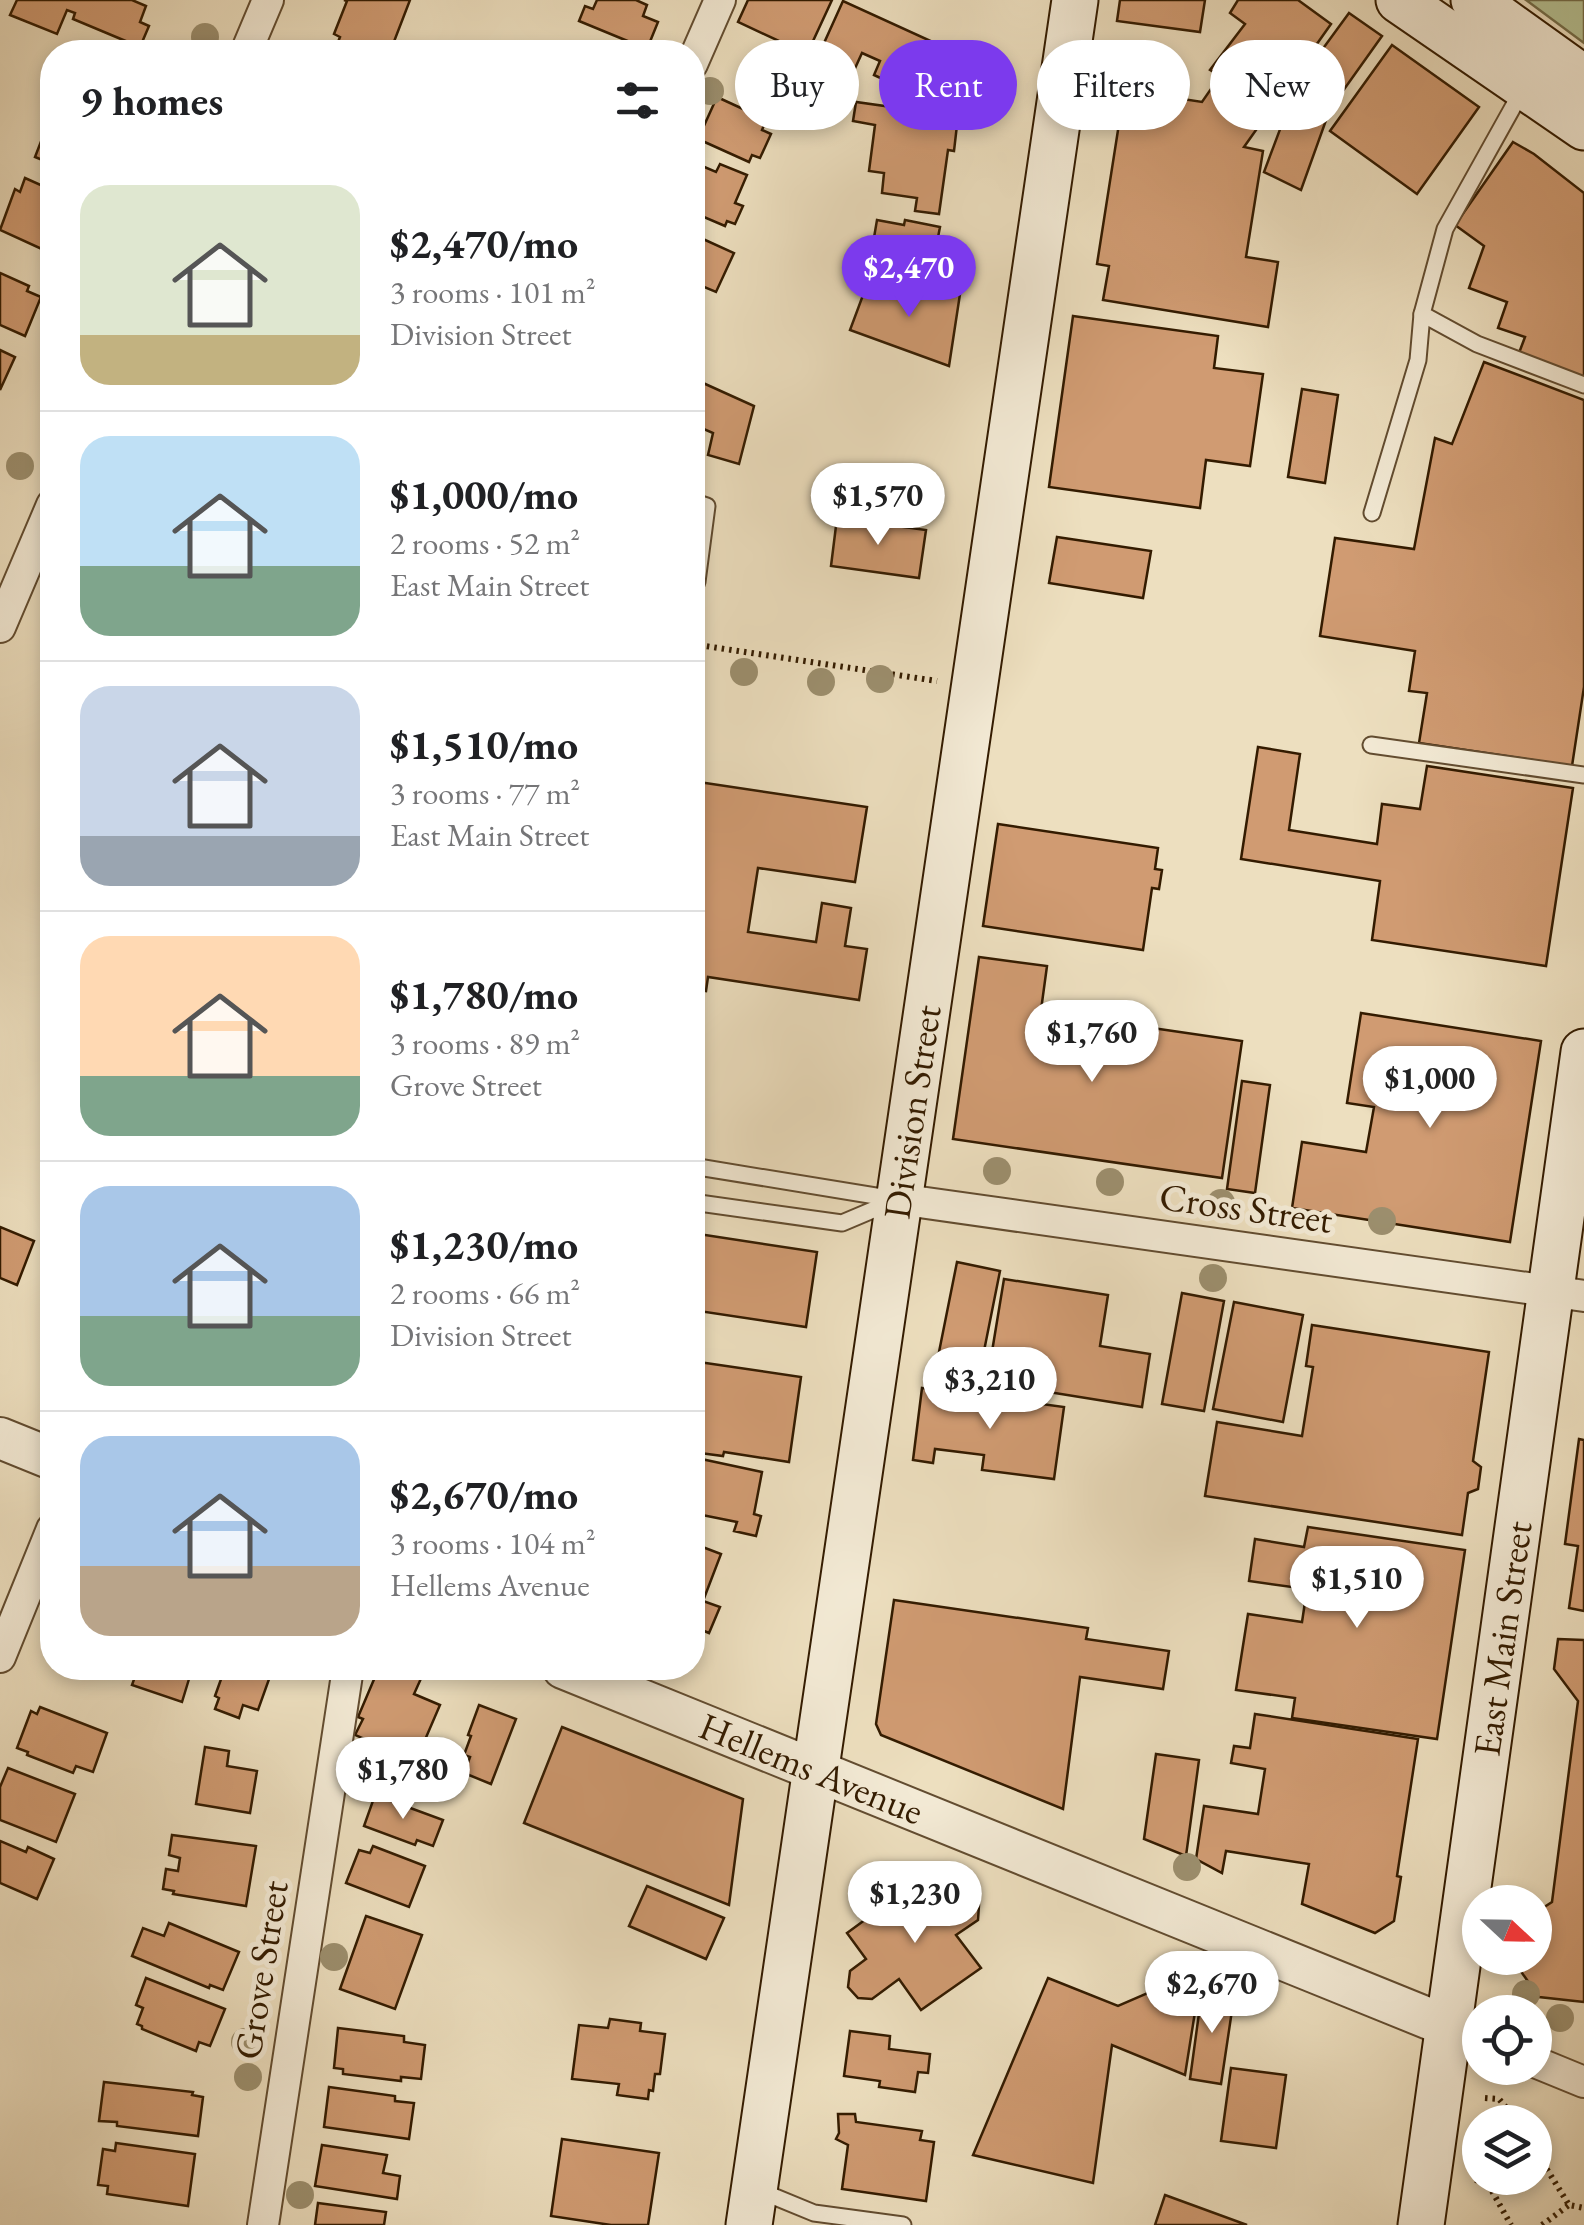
<!DOCTYPE html>
<html lang="en">
<head>
<meta charset="utf-8">
<style>
	body { margin:0; font-family:"EB Garamond",serif; background:#f2f2f2; color:#202124; height:100vh; display:flex; flex-direction:column; font-size:38px; white-space:nowrap }
	* { box-sizing:border-box; margin:0 }
	p { font-size:32px; color:#757577 }
	.icon { flex:none; width:55px; height:55px; fill:none; stroke:currentColor; stroke-width:2; stroke-linecap:round; stroke-linejoin:round }
	.map { position:relative; flex:1; overflow:hidden }
	.drawer { position:absolute; left:40px; top:40px; width:665px; height:1640px; display:flex; flex-direction:column; background:#fff; border-radius:40px; box-shadow:0 5px 15px #0003 }
	.drawer>* { flex:none }
	.guide { position:absolute; left:735px; top:40px; width:698px; height:90px; display:flex; gap:20px }
	.needle { width:65px; rotate:112deg }
	.controls { position:absolute; left:1462px; top:1885px; display:grid; gap:20px }
	.controls a { display:grid; place-items:center; width:90px; height:90px; border-radius:50%; background:#fff; box-shadow:0 5px 15px #0003; font-size:50px }
	.price { position:absolute; translate:-50% -85px; padding:0 22px; border-radius:35px; background:#fff; color:#222; font-size:32px; line-height:65px; filter:drop-shadow(0 2px 5px #0008) }
	.price::after { content:''; position:absolute; left:50%; top:60px; width:30px; height:22px; margin-left:-15px; background:inherit; clip-path:polygon(0 0,100% 0,50% 100%) }
	.price.on { background:#7c3aed; color:#fff }
	ul { padding:0; list-style:none }
	li { display:flex; align-items:center; gap:30px; height:250px; padding:0 40px }
	li+li { border-top:2px solid #e0e0e0 }
	li span { display:grid; place-items:center; flex:none; width:280px; height:200px; border-radius:30px; color:#555 }
	li>.icon { margin-inline-start:auto }
	span .icon { width:120px; height:120px; fill:#fffc; stroke-width:1 }
	li b { font-size:42px }
	h2 { display:flex; justify-content:space-between; align-items:center; height:120px; padding:0 40px; font-size:42px }
	.pill { padding:0 35px; border-radius:45px; background:#fff; box-shadow:0 5px 15px #0003; font-size:35px; line-height:90px }
	.pill.on { background:#7c3aed; color:#fff }
	.map>svg:first-child { display:block }
</style>
</head>
<body>
<div class="map">
<svg width="1584" height="2225" viewBox="0 0 1584 2225">
	<rect width="100%" height="100%" fill="#eddfbf"/>
	<filter id="stains"><feTurbulence type="fractalNoise" baseFrequency=".002" numOctaves="4"/><feColorMatrix values="0 0 0 0 .2 0 0 0 0 .09 0 0 0 0 .02 0 0 0 .5 -.17"/></filter>
	<radialGradient id="worn" r=".72"><stop offset=".6" stop-color="#630" stop-opacity="0"/><stop offset="1" stop-color="#630" stop-opacity=".3"/></radialGradient>
	<polygon fill="#b6c294" stroke="#746e4a" stroke-width="2.5" points="1526,0 1584,0 1584,43"/>
	<g fill="#d09b72" stroke="#331b00" stroke-width="2.5">
		<polygon points="17,0 132,0 146,6 140,22 149,26 140,47 73,19 75,13 67,10 57,34 10,15"/>
		<polygon points="344,0 410,0 390,52 351,52 336,47 340,37 334,34 347,1"/>
		<polygon points="597,0 636,0 647,5 643,16 658,22 647,49 579,21 585,6 593,9"/>
		<polygon points="748,0 832,0 807,54 738,22"/>
		<polygon points="1120,0 1205,0 1200,32 1117,21"/>
		<polygon points="1238,0 1298,0 1331,24 1244,147 1263,151 1246,257 1278,262 1268,327 1103,300 1109,266 1097,264 1121,111 1146,115 1150,94 1202,102 1220,76 1210,70 1245,24 1230,13"/>
		<polygon points="843,1 992,69 984,124 925,100 922,120 957,125 954,151 948,150 939,214 915,211 917,198 882,193 884,173 869,171 875,125 853,121 856,102 892,107 896,78 889,75 887,81 874,75 880,61 862,53 841,99 806,83"/>
		<polygon points="1349,13 1382,36 1330,109 1301,190 1264,172 1297,84"/>
		<polygon points="1392,45 1479,107 1417,194 1330,131"/>
		<polygon points="717,97 743,109 745,104 768,115 762,130 771,134 760,158 752,155 749,162 698,139"/>
		<polygon points="52,113 52,164 35,157"/>
		<polygon points="1513,142 1534,154 1584,193 1584,377 1519,353 1525,337 1498,328 1507,302 1469,288 1484,246 1455,225"/>
		<polygon points="692,157 697,159 695,163 716,172 720,164 747,175 735,203 743,206 735,224 727,221 725,226 692,212"/>
		<polygon points="25,178 52,190 52,231 44,250 0,230 15,189 20,192"/>
		<polygon points="877,220 904,225 905,220 940,227 931,273 870,261"/>
		<polygon points="692,234 734,253 716,292 692,282"/>
		<polygon points="0,273 29,286 27,291 41,297 25,336 0,325"/>
		<polygon points="869,279 920,298 923,289 960,294 949,366 850,330"/>
		<polygon points="1073,316 1218,336 1214,368 1263,374 1250,466 1206,460 1200,508 1049,487"/>
		<polygon points="0,350 15,357 0,390"/>
		<polygon points="1484,362 1584,400 1584,687 1572,766 1419,743 1427,693 1409,691 1415,651 1320,636 1335,538 1414,549 1435,438 1452,444"/>
		<polygon points="692,378 754,406 739,464 708,455 713,433 692,424"/>
		<polygon points="1302,389 1338,395 1325,483 1288,477"/>
		<polygon points="837,518 926,530 919,578 831,566"/>
		<polygon points="1057,537 1151,551 1143,598 1049,583"/>
		<polygon points="1258,747 1300,754 1289,830 1377,844 1382,804 1420,809 1427,766 1573,788 1546,966 1372,940 1380,881 1241,859"/>
		<polygon points="692,781 867,807 855,882 758,868 748,932 816,942 822,903 851,908 845,946 867,949 859,1000 708,977 706,991 692,989"/>
		<polygon points="998,824 1158,848 1155,869 1162,870 1159,889 1152,888 1143,950 983,926"/>
		<polygon points="979,957 1047,966 1036,1047 1099,1056 1104,1021 1242,1041 1222,1178 953,1139"/>
		<polygon points="1361,1013 1541,1041 1510,1242 1292,1208 1302,1142 1366,1152 1374,1107 1347,1103"/>
		<polygon points="1242,1081 1270,1085 1255,1193 1227,1189"/>
		<polygon points="0,1227 34,1241 17,1285 0,1278"/>
		<polygon points="692,1233 817,1252 806,1327 692,1310"/>
		<polygon points="957,1262 1000,1271 979,1376 936,1367"/>
		<polygon points="1004,1279 1108,1295 1100,1346 1150,1354 1142,1407 987,1382"/>
		<polygon points="1182,1293 1224,1301 1204,1411 1162,1404"/>
		<polygon points="1234,1302 1303,1315 1283,1422 1213,1409"/>
		<polygon points="1312,1325 1489,1352 1473,1461 1481,1467 1478,1489 1468,1493 1462,1535 1205,1496 1217,1422 1302,1436 1313,1367 1306,1366"/>
		<polygon points="692,1361 801,1377 789,1462 724,1452 723,1456 692,1452"/>
		<polygon points="922,1388 1064,1407 1054,1479 982,1470 984,1455 935,1449 933,1463 913,1460"/>
		<polygon points="1579,1439 1584,1440 1584,1611 1569,1608 1578,1546 1565,1544"/>
		<polygon points="692,1457 762,1472 754,1514 761,1516 756,1536 734,1531 737,1522 692,1513"/>
		<polygon points="1308,1527 1465,1550 1437,1739 1292,1718 1295,1698 1236,1690 1248,1614 1302,1622 1307,1589 1249,1581 1255,1539 1304,1547"/>
		<polygon points="692,1543 721,1554 703,1601 720,1607 709,1633 692,1626"/>
		<polygon points="894,1600 1088,1628 1086,1639 1169,1651 1163,1689 1080,1677 1063,1809 881,1735 876,1724"/>
		<polygon points="1558,1639 1584,1640 1584,2002 1539,1997 1515,1963 1516,1958 1535,1958 1535,1913 1552,1902 1578,1701 1554,1669"/>
		<polygon points="138,1668 184,1668 181,1677 189,1679 182,1702 132,1685"/>
		<polygon points="225,1668 273,1668 258,1710 243,1705 239,1718 215,1709 219,1698 215,1696"/>
		<polygon points="387,1668 407,1668 423,1674 414,1694 440,1705 418,1756 394,1745 392,1751 355,1735 363,1719 358,1717 378,1670 385,1673"/>
		<polygon points="479,1705 516,1719 491,1784 464,1773 470,1757 464,1755 471,1736 468,1735"/>
		<polygon points="40,1707 107,1733 93,1772 76,1766 73,1773 27,1755 28,1752 17,1748 31,1711 37,1714"/>
		<polygon points="1255,1714 1418,1739 1397,1876 1401,1877 1394,1921 1375,1933 1302,1904 1309,1864 1226,1851 1222,1873 1196,1859 1204,1806 1258,1814 1265,1769 1231,1763 1234,1746 1250,1748"/>
		<polygon points="562,1727 743,1799 729,1905 524,1823"/>
		<polygon points="205,1747 229,1751 227,1766 257,1771 250,1813 196,1804"/>
		<polygon points="1156,1754 1199,1760 1186,1856 1144,1839"/>
		<polygon points="8,1768 75,1794 56,1842 0,1820 0,1787"/>
		<polygon points="375,1795 443,1820 433,1846 417,1840 415,1845 364,1826"/>
		<polygon points="172,1835 256,1846 246,1906 173,1894 174,1891 163,1889 166,1869 178,1871 180,1858 169,1855"/>
		<polygon points="0,1841 26,1852 28,1847 54,1859 37,1899 0,1883"/>
		<polygon points="373,1846 425,1866 409,1907 346,1883 359,1850 370,1853"/>
		<polygon points="918,1881 925,1890 929,1887 942,1904 955,1894 970,1895 979,1905 978,1920 956,1935 981,1968 921,2010 899,1979 872,1999 858,1998 848,1987 850,1971 866,1959 847,1933"/>
		<polygon points="647,1886 724,1918 706,1959 629,1926"/>
		<polygon points="366,1916 422,1935 395,2009 340,1989"/>
		<polygon points="169,1923 239,1952 223,1990 210,1985 209,1988 132,1956 143,1928 164,1936"/>
		<polygon points="146,1978 225,2009 210,2046 199,2042 196,2051 142,2029 142,2026 137,2024 143,2008 136,2005"/>
		<polygon points="1048,1978 1118,2006 1173,1982 1198,1993 1185,2075 1112,2045 1093,2183 973,2155"/>
		<polygon points="1203,1984 1234,1997 1221,2084 1190,2079"/>
		<polygon points="610,2019 641,2023 640,2031 665,2034 660,2074 655,2074 653,2091 649,2090 648,2099 617,2095 619,2084 572,2079 579,2025 608,2028"/>
		<polygon points="338,2028 404,2036 404,2042 425,2045 421,2079 401,2077 401,2081 343,2074 343,2069 334,2068"/>
		<polygon points="850,2031 890,2036 889,2049 930,2054 928,2073 918,2072 915,2092 879,2087 880,2081 844,2076"/>
		<polygon points="1231,2068 1286,2075 1276,2148 1221,2141"/>
		<polygon points="104,2082 193,2092 192,2095 203,2097 198,2136 117,2126 117,2122 99,2121"/>
		<polygon points="329,2087 395,2096 395,2101 414,2103 409,2139 324,2127"/>
		<polygon points="838,2114 855,2114 856,2122 922,2131 920,2140 934,2142 926,2201 842,2189 848,2145 836,2139 839,2133"/>
		<polygon points="562,2139 659,2153 648,2225 611,2225 551,2216"/>
		<polygon points="116,2143 195,2154 188,2206 107,2194 108,2186 98,2185 103,2149 115,2151"/>
		<polygon points="322,2145 387,2155 383,2173 400,2176 397,2199 315,2186"/>
		<polygon points="1165,2195 1247,2225 1155,2225"/>
		<polygon points="318,2203 386,2212 384,2225 315,2225"/>
	</g>
	<g fill="none" stroke-linecap="round" stroke-linejoin="round">
		<g stroke="#624c30" stroke-width="19">
			<g id="service">
				<polyline points="1523,89 1445,229 1422,314 1477,344 1584,385"/>
				<polyline points="692,501 707,506 697,582"/>
				<polyline points="1372,513 1418,360 1422,314"/>
				<polyline points="1371,745 1584,775"/>
				<polyline points="692,1166 894,1199"/>
				<polyline points="692,1202 842,1223 894,1201"/>
				<polyline points="758,2190 814,2213 903,2225"/>
			</g>
		</g>
		<g stroke="#624c30" stroke-width="34">
			<g id="minor">
				<polyline points="246,52 268,0"/>
				<polyline points="692,64 720,0"/>
				<polyline points="0,627 52,505"/>
				<polyline points="898,1199 1584,1296"/>
				<polyline points="0,1657 52,1529"/>
				<polyline points="1447,2026 1480,2039"/>
				<polyline points="1535,2062 1584,2082"/>
				<polyline points="263,2225 348,1668"/>
			</g>
		</g>
		<g stroke="#624c30" stroke-width="44">
			<g id="tertiary">
				<polyline points="0,1438 52,1459"/>
				<path id="s1" d="M563 1668 1447 2026"/>
			</g>
		</g>
		<g stroke="#331b00" stroke-width="49">
			<g id="secondary">
				<polyline points="1399,0 1584,127"/>
				<polyline points="1474,0 1584,79"/>
				<path id="s2" d="M749 2225C854 1483 970 742 1075 0"/>
				<path id="s3" d="M1421 2225 1584 1052"/>
			</g>
		</g>
		<g stroke="#331b00" stroke-width="6" stroke-dasharray="2.5 5" stroke-linecap="butt">
			<polyline points="692,644 937,681"/>
			<polyline points="1485,2098 1499,2099 1518,2122"/>
			<polyline points="1535,2150 1569,2205 1584,2208"/>
			<polyline points="1475,2180 1487,2182 1511,2225"/>
			<polyline points="1542,2225 1569,2205"/>
		</g>
		<use href="#service" stroke="#f3ead5" stroke-width="15"/>
		<use href="#minor" stroke="#f3ead5" stroke-width="30"/>
		<use href="#tertiary" stroke="#f3ead5" stroke-width="40"/>
		<use href="#secondary" stroke="#f3ead5" stroke-width="45"/>
	</g>
	<g fill="#9c8f6e">
		<circle cx="205" cy="37" r="14"/>
		<circle cx="710" cy="91" r="14"/>
		<circle cx="20" cy="466" r="14"/>
		<circle cx="744" cy="672" r="14"/>
		<circle cx="880" cy="679" r="14"/>
		<circle cx="821" cy="682" r="14"/>
		<circle cx="997" cy="1171" r="14"/>
		<circle cx="1110" cy="1182" r="14"/>
		<circle cx="1221" cy="1203" r="14"/>
		<circle cx="1382" cy="1221" r="14"/>
		<circle cx="1213" cy="1278" r="14"/>
		<circle cx="1187" cy="1867" r="14"/>
		<circle cx="334" cy="1957" r="14"/>
		<circle cx="1526" cy="1994" r="14"/>
		<circle cx="1560" cy="2018" r="14"/>
		<circle cx="245" cy="2042" r="14"/>
		<circle cx="248" cy="2077" r="14"/>
		<circle cx="300" cy="2195" r="14"/>
	</g>
	<g text-anchor="middle" stroke-width="10" stroke-linejoin="round" paint-order="stroke">
		<g font-size="38" fill="#331b00" stroke="#f3ead5">
			<text dy="13" stroke="none"><textPath href="#s2" startOffset="1125">Division Street</textPath></text>
			<text transform="translate(1246 1208) rotate(8)" y="13">Cross Street</text>
			<text dy="13" stroke="none"><textPath href="#s3" startOffset="592">East Main Street</textPath></text>
			<text dy="13" stroke="none"><textPath href="#s1" startOffset="268">Hellems Avenue</textPath></text>
			<text transform="translate(261 1970) rotate(-81)" y="13">Grove Street</text>
		</g>
	</g>
	<rect width="100%" height="100%" filter="url(#stains)"/>
	<rect width="100%" height="100%" fill="url(#worn)"/>
</svg>
<div class="controls">
<a><svg class="needle" viewBox="-14 -14 28 28"><path d="M0-13l5 13h-10z" fill="#e53935"/><path d="M0 13l5-13h-10z" fill="#757577"/></svg></a>
<a><svg class="icon" aria-label="locate" viewBox="0 0 24 24"><circle cx="12" cy="12" r="6"/><path d="M12 2v4M12 18v4M2 12h4M18 12h4"/></svg></a>
<a><svg class="icon" aria-label="layers" viewBox="0 0 24 24"><path d="M12 4l9 5-9 5-9-5zM3 14l9 5 9-5"/></svg></a>
</div>
<b class="price on" style="left:909px;top:320px">$2,470</b>
<b class="price" style="left:878px;top:548px">$1,570</b>
<b class="price" style="left:1092px;top:1085px">$1,760</b>
<b class="price" style="left:1430px;top:1131px">$1,000</b>
<b class="price" style="left:990px;top:1432px">$3,210</b>
<b class="price" style="left:1357px;top:1631px">$1,510</b>
<b class="price" style="left:403px;top:1822px">$1,780</b>
<b class="price" style="left:915px;top:1946px">$1,230</b>
<b class="price" style="left:1212px;top:2036px">$2,670</b>
<div class="guide">
<a class="pill">Buy</a>
<a class="pill on">Rent</a>
<a class="pill">Filters</a>
<a class="pill">New</a>
</div>
<section class="drawer">
<h2>9 homes<svg class="icon" aria-label="filters" viewBox="0 0 24 24"><path d="M4 7h16M4 17h16"/><circle cx="9" cy="7" r="2"/><circle cx="15" cy="17" r="2"/></svg></h2>
<ul>
<li><span style="background:linear-gradient(#dfe7d0 75%,#c2b280 0)"><svg class="icon" aria-label="home" viewBox="0 0 24 24"><path d="M3 11l9-7 9 7M6 9v11h12V9"/></svg></span><div><b>$2,470/mo</b><p>3 rooms · 101 m²</p><p>Division Street</p></div></li>
<li><span style="background:linear-gradient(#bfe0f5 65%,#7fa58c 0)"><svg class="icon" aria-label="home" viewBox="0 0 24 24"><path d="M3 11l9-7 9 7M6 9v11h12V9"/></svg></span><div><b>$1,000/mo</b><p>2 rooms · 52 m²</p><p>East Main Street</p></div></li>
<li><span style="background:linear-gradient(#c9d6e8 75%,#9aa5b1 0)"><svg class="icon" aria-label="home" viewBox="0 0 24 24"><path d="M3 11l9-7 9 7M6 9v11h12V9"/></svg></span><div><b>$1,510/mo</b><p>3 rooms · 77 m²</p><p>East Main Street</p></div></li>
<li><span style="background:linear-gradient(#ffd9b3 70%,#7fa58c 0)"><svg class="icon" aria-label="home" viewBox="0 0 24 24"><path d="M3 11l9-7 9 7M6 9v11h12V9"/></svg></span><div><b>$1,780/mo</b><p>3 rooms · 89 m²</p><p>Grove Street</p></div></li>
<li><span style="background:linear-gradient(#a9c7e8 65%,#7fa58c 0)"><svg class="icon" aria-label="home" viewBox="0 0 24 24"><path d="M3 11l9-7 9 7M6 9v11h12V9"/></svg></span><div><b>$1,230/mo</b><p>2 rooms · 66 m²</p><p>Division Street</p></div></li>
<li><span style="background:linear-gradient(#a9c7e8 65%,#b9a48a 0)"><svg class="icon" aria-label="home" viewBox="0 0 24 24"><path d="M3 11l9-7 9 7M6 9v11h12V9"/></svg></span><div><b>$2,670/mo</b><p>3 rooms · 104 m²</p><p>Hellems Avenue</p></div></li>
</ul>
</section>
</div>
</body>
</html>
